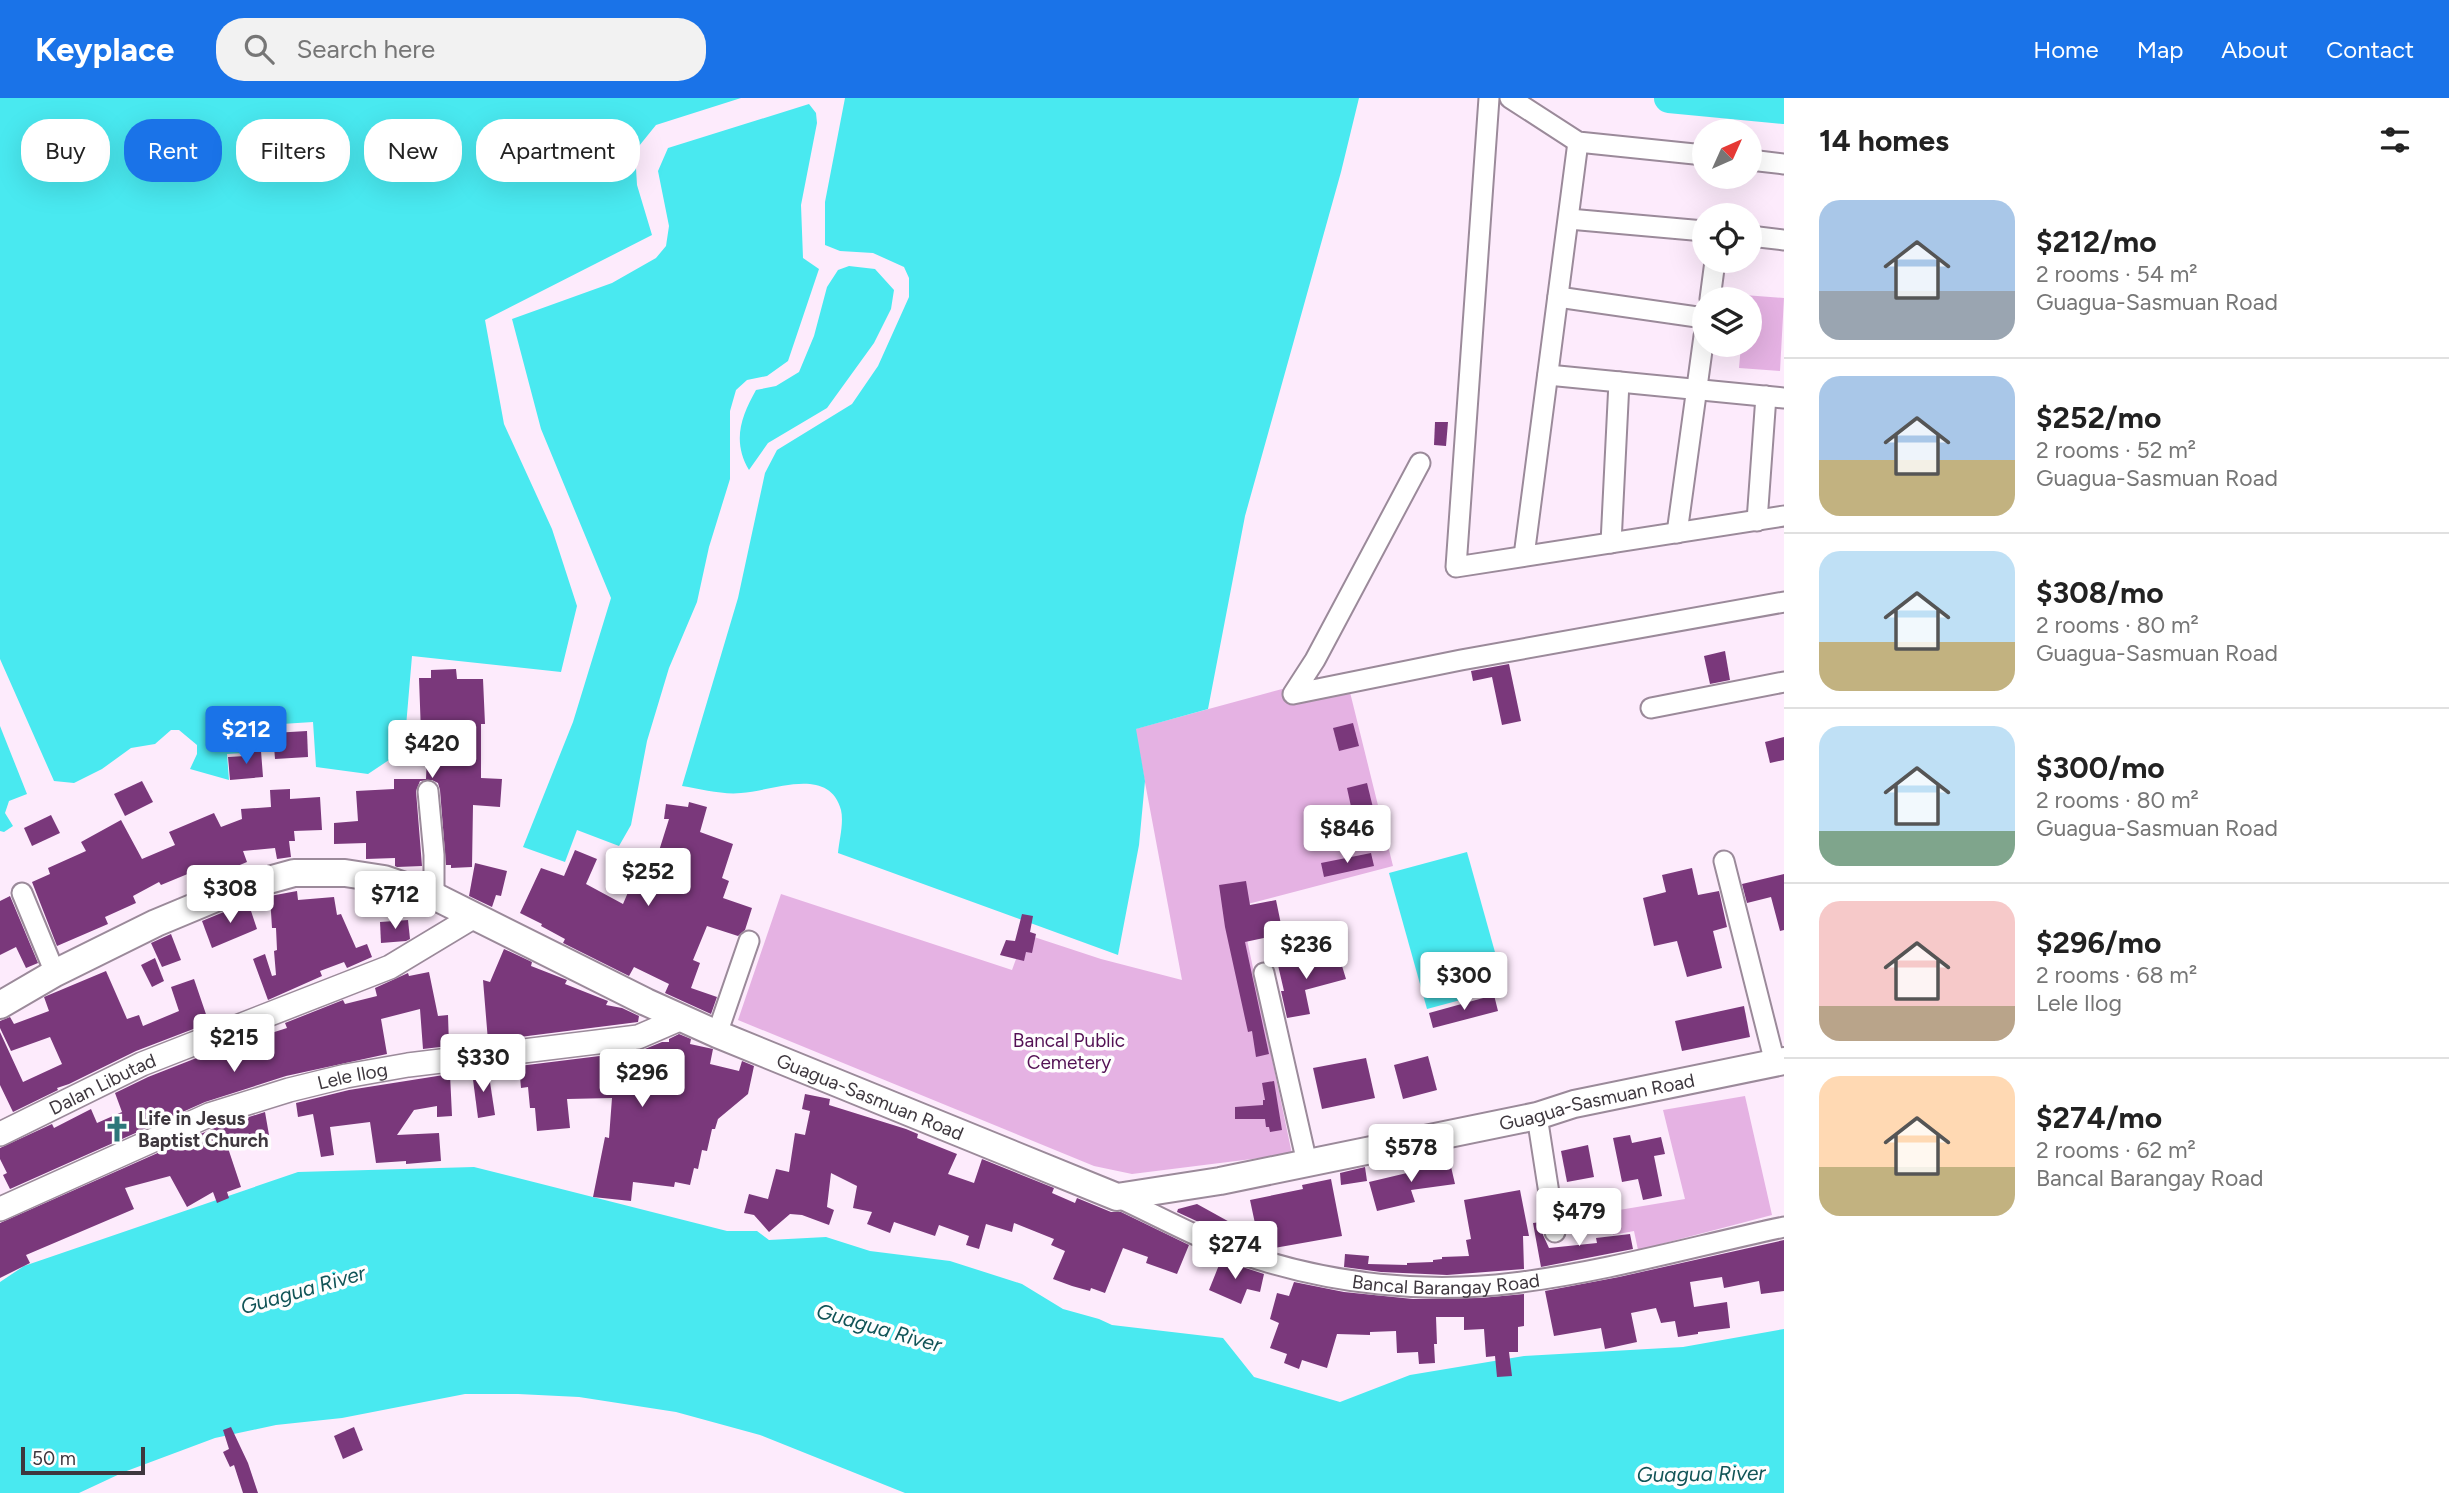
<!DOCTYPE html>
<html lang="en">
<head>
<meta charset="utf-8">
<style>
	body { margin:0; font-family:Figtree,sans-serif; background:#f2f2f2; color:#222; height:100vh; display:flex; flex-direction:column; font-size:26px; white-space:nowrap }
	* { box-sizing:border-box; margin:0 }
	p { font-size:23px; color:#767676 }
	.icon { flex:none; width:38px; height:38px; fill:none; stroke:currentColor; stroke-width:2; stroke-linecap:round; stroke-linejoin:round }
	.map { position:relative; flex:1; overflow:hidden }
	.panel { display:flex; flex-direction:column; background:#fff; width:665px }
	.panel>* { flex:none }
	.hud { position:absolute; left:21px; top:21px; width:665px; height:63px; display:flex; gap:14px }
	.needle { width:46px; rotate:45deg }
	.buttons { position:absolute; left:1692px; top:21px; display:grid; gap:14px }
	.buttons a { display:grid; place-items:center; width:70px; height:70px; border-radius:50%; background:#fff; box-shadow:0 7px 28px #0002; font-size:35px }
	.scale { position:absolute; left:21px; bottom:18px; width:124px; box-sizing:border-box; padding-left:7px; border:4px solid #3e373e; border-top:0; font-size:19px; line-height:24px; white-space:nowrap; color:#3e373e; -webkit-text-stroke:5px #fefefe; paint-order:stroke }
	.price { position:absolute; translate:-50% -60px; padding:0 16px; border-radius:7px; background:#fff; color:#222; font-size:23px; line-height:46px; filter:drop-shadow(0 2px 4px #0008) }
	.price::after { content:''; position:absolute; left:50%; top:42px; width:21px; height:16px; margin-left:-10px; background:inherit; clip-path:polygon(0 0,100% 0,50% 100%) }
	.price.on { background:#1a73e8; color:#fff }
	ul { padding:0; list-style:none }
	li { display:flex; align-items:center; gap:21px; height:175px; padding:0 35px }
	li+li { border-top:2px solid #e0e0e0 }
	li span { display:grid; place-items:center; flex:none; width:196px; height:140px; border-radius:21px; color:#555 }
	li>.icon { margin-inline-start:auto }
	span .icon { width:84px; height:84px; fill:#fffc; stroke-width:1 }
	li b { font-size:30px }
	h2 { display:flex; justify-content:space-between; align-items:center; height:84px; padding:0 35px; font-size:30px }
	.pill { padding:0 24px; border-radius:28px; background:#fff; box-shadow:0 7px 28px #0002; font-size:24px; line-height:63px }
	.pill.on { background:#1a73e8; color:#fff }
	header { display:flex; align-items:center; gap:42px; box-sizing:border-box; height:98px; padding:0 35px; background:#1a73e8; color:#fff }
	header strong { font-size:33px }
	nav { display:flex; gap:38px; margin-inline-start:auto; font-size:24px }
	.search { width:490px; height:63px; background:#f2f2f2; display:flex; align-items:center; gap:18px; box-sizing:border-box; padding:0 24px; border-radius:28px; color:#767676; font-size:26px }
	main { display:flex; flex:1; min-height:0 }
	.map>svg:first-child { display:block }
</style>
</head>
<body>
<header>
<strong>Keyplace</strong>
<div class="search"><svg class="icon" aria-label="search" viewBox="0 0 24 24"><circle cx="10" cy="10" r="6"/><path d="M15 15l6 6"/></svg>Search here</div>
<nav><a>Home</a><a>Map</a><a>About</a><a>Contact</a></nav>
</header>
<main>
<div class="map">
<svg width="1784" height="1395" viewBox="0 0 1784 1395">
	<rect width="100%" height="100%" fill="#fdebfc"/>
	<g fill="#e5b2e3">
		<polygon points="1744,197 1784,200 1780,273 1739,270 1741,247 1750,247 1750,201 1744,201"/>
		<polygon points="1345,574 1393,768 1240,808 1292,1056 1132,1076 1094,1068 738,922 781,796 1012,872 1025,836 1101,861 1182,882 1135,631"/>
		<polygon points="1745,998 1772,1117 1638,1152 1634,1133 1613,1137 1607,1114 1685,1101 1663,1012"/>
	</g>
	<g fill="#49e9f0">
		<polygon points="0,0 741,0 656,27 635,53 637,87 652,137 485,222 504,326 552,431 577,508 561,574 412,558 404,652 368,676 316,669 313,624 266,627 263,650 244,651 243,655 227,656 229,682 190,671 197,656 197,647 179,632 171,632 155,646 131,650 102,671 74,685 54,683 0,561"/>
		<path d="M845 0H1359L1341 74 1245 418 1208 611 1136 631 1145 683 1139 747 1118 857 838 755C839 743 844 725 841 712 829 667 773 693 741 695 723 697 701 691 682 688L738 500 765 375 777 352 852 306 878 268 909 199V180L904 169 873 155 840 153 825 147V104Z"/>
		<polygon points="809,6 816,15 817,25 801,107 803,160 819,171 788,263 767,278 747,282 736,292 730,313 730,381 709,449 697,504 669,570 647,643 631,727 619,748 577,732 565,764 523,749 573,624 611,500 541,331 512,221 612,185 656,160 666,148 669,128 658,73 668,50"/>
		<path d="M849 168 875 171 894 192 891 211 874 245 827 310 768 345 749 372C732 343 741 319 756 292L776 288 799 274 814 238 827 189 838 172Z"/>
		<polygon points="0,628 27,696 9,703 5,715 13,728 4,734 0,733"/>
		<polygon points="1467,754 1505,890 1427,911 1389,775"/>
		<polygon points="474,1069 727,1133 757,1133 769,1142 826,1139 870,1153 950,1163 1022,1186 1063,1211 1099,1221 1112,1227 1223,1240 1254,1279 1340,1304 1410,1277 1524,1258 1683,1249 1784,1231 1784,1395 905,1395 760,1337 676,1314 579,1299 518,1296 465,1296 342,1320 276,1327 215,1340 124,1374 79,1395 0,1395 0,1184 24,1168 298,1074"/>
	</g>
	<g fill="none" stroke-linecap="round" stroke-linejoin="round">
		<polyline stroke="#49e9f0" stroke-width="30" points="1669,0 1784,11"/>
	</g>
	<g fill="#7a387b">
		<polygon points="1435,324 1448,324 1446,348 1434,347"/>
		<polygon points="1725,553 1730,582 1710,586 1704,558"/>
		<polygon points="1509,566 1521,623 1502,627 1492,579 1473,583 1471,573"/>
		<polygon points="456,571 457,581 483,581 485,626 481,626 481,680 502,681 500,709 473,707 472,769 451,770 451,767 446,767 440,692 438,685 432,682 420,683 416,693 422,768 397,769 395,768 395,760 366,761 366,745 334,746 334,725 358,723 356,693 394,691 394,681 426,681 428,635 421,635 419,580 431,580 431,572"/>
		<polygon points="1353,625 1359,648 1339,653 1333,630"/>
		<polygon points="307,633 308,659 275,661 273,635"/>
		<polygon points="1784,639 1784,662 1770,665 1765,644"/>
		<polygon points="261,653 263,679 230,682 228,659 245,658 244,654"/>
		<polygon points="142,683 153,704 125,718 114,696"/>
		<polygon points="1367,685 1376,722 1355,727 1347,690"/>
		<polygon points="290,691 290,701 320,699 322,732 294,733 295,743 289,743 291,759 277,761 275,750 243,753 247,764 235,769 217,775 216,773 193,783 190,775 161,787 159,784 133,798 136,805 105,819 108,826 57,848 32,784 50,776 48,770 86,753 81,744 121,722 142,761 175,747 169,734 214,715 221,729 242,721 241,711 271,709 270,692"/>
		<polygon points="689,704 707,709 700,734 733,746 722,780 729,783 723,800 752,810 745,832 738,838 707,828 693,862 700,865 691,890 717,899 711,916 665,895 669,886 634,869 629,878 563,845 565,841 541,828 542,826 520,815 541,770 564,778 575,752 597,761 586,786 623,806 635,778 653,786 663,758 658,756 669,721 664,721 666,706 688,709"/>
		<polygon points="51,717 60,735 32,748 24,730"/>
		<polygon points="1371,755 1374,768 1324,779 1321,765"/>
		<polygon points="475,765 507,773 501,798 496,797 492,809 469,798"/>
		<polygon points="1692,770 1698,797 1719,793 1727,829 1713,833 1722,870 1687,879 1677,843 1654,848 1643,800 1666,794 1662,777"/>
		<polygon points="1784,776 1784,832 1780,833 1771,799 1747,805 1742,786"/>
		<polygon points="1246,783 1250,807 1276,802 1283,836 1245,844 1269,956 1256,959 1252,933 1248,934 1225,829 1219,787"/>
		<polygon points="297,793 298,802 334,799 337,817 341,816 356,850 367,846 372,859 347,870 344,864 320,873 322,878 268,902 253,861 265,856 272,878 276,877 274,853 277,852 276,830 272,830 270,798"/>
		<polygon points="10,798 38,865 26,870 16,849 0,857 0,803"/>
		<polygon points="248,804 257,831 212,850 202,823"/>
		<polygon points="1022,816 1033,818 1030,834 1036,836 1032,855 1026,854 1024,863 1000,857 1006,842 1015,843"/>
		<polygon points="408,822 410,841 406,843 381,845 380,824"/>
		<polygon points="171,836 181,862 162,869 151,845"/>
		<polygon points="504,851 532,864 531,868 567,882 565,886 608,903 606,907 622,910 639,918 638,924 488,943 483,882 490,884"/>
		<polygon points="1304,857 1307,867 1339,858 1346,881 1305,892 1310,916 1287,920 1281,893 1284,893 1277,863"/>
		<polygon points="155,860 164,883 152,889 141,867"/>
		<polygon points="106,873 127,921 139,917 143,928 179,913 171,889 194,881 209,925 136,953 69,986 57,990 58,992 13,1014 0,987 0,934 23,984 62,966 50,939 11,953 0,930 0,923 10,919 14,926 49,913 44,899"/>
		<polygon points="429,874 438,918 448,917 449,948 423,951 420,911 381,921 387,956 286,978 205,1004 10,1091 3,1077 7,1075 0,1061 0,1050 52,1026 54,1030 91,1011 97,1025 122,1014 115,995 148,979 245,941 246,943 287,930 285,925 343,902 345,906 377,898 375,890 408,875 409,878"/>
		<polygon points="1494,897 1498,913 1433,930 1429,915"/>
		<polygon points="1744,908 1750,939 1682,953 1675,923"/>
		<polygon points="679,936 691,941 690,946 713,951 710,966 739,973 742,963 754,968 748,996 718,1021 715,1031 712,1031 707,1053 702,1052 698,1071 694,1070 690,1087 675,1084 674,1089 633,1084 631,1103 593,1099 605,1039 609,1040 612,1000 567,1001 570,1030 537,1033 535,1010 530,1010 528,989 521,990 519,968 640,953 662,944 669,944 669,941"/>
		<polygon points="1428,958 1437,992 1403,1001 1394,967"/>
		<polygon points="1366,960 1375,1000 1322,1011 1313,970"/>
		<polygon points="488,971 495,1017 478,1020 472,974"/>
		<polygon points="450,976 452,1018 437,1019 437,1008 414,1012 397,1037 439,1035 441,1063 406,1066 406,1063 376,1065 370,1024 330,1029 334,1057 321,1059 313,1016 298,1019 296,1005 349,992"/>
		<polygon points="1274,983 1282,1032 1270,1034 1269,1029 1266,1029 1265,1021 1235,1021 1235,1009 1263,1007 1263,1002 1265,1002 1262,985"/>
		<polygon points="805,996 830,1001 829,1007 906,1031 918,1036 917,1040 957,1056 948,1076 974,1085 982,1061 1054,1090 1052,1095 1075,1105 1077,1100 1111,1114 1121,1114 1189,1147 1177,1176 1146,1165 1148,1159 1123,1150 1105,1195 1091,1190 1090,1193 1072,1188 1053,1181 1065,1153 1051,1147 1054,1141 1014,1125 1012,1134 986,1126 979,1151 966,1147 969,1138 939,1127 935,1138 894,1124 890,1135 867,1126 872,1114 853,1110 857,1088 831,1075 827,1109 834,1112 829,1127 802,1117 790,1116 769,1134 754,1117 744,1115 749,1096 768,1101 776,1071 789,1074 795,1035 805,1037 810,1013 802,1011"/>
		<polygon points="265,1014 269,1037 227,1047 241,1089 227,1094 229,1100 217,1105 213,1094 187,1109 170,1078 125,1090 134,1111 26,1157 30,1165 0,1180 0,1125 214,1030"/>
		<polygon points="1630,1037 1632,1045 1661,1039 1665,1056 1654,1058 1662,1098 1643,1102 1638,1081 1622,1084 1613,1040"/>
		<polygon points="1588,1047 1594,1079 1567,1084 1561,1053"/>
		<polygon points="1449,1060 1455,1086 1411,1092 1415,1104 1377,1113 1369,1084 1428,1070 1427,1063"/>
		<polygon points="1365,1069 1367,1083 1341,1087 1340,1075"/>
		<polygon points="1331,1081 1342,1138 1268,1151 1260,1149 1250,1102 1303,1091 1302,1087"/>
		<polygon points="1520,1092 1529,1138 1523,1138 1524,1171 1447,1177 1381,1174 1344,1169 1345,1156 1369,1158 1368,1166 1407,1167 1407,1165 1433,1164 1433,1162 1442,1161 1442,1159 1469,1158 1466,1142 1471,1141 1464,1102"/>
		<polygon points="1197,1106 1235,1127 1231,1139 1177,1114 1178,1111"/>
		<polygon points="1541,1124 1543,1137 1549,1150 1597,1145 1596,1140 1630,1136 1633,1151 1541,1169 1533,1125"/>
		<polygon points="1784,1142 1784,1193 1761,1196 1759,1183 1724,1190 1722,1179 1690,1184 1694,1209 1727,1204 1730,1230 1698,1234 1698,1236 1678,1239 1675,1223 1661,1225 1656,1210 1631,1215 1637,1244 1605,1251 1601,1230 1554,1238 1545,1193 1619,1179"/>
		<polygon points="1221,1162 1264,1176 1260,1194 1247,1191 1241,1206 1209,1192"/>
		<polygon points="1294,1184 1344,1194 1413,1201 1481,1200 1524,1196 1524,1228 1518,1229 1518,1254 1509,1254 1512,1278 1497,1279 1495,1258 1486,1259 1484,1231 1464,1232 1464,1219 1436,1219 1437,1246 1434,1246 1435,1265 1419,1266 1418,1254 1397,1255 1396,1233 1370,1234 1370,1237 1337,1236 1327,1270 1302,1262 1299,1271 1284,1265 1287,1256 1270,1250 1279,1225 1270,1221 1277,1195 1289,1198"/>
		<polygon points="231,1329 248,1365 258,1395 243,1395 234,1367 230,1369 223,1354 229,1351 223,1332"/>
		<polygon points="354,1329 363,1352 343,1361 334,1338"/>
	</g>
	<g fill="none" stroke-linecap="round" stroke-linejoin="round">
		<g stroke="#9b8a9a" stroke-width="23">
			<g id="minor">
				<polyline points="1489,0 1456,469 1784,418"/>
				<polyline points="1510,0 1578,44 1704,57"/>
				<polyline points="1750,62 1784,66"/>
				<polyline points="1569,121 1704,133"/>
				<polyline points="1750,138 1784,142"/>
				<polyline points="1558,199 1704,220"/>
				<polyline points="1710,201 1715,163"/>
				<polyline points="1548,277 1784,300"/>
				<polyline points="1420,365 1315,562 1293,596 1461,562 1784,504"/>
				<polyline points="1757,423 1766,298"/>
				<polyline points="1677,435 1704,238"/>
				<polyline points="1611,445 1619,284"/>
				<polyline points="1524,458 1578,44"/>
				<polyline points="1651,610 1784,584"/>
				<polyline points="428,693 434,757 434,798"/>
				<polyline points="1724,763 1775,965"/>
				<polyline points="22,795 55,875"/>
				<polyline points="1264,875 1307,1065"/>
				<polyline points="717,936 749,843"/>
				<polyline points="1537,1018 1555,1134"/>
				<path id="s1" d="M1117 1099C1160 1119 1203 1143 1248 1158 1333 1186 1425 1196 1514 1185 1605 1174 1695 1148 1784 1129"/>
			</g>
		</g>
		<g stroke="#9b8a9a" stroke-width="26">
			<g id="tertiary">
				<path id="s2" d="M0 1036 142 966 390 869 473 819"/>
				<path id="s3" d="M0 1111 209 1017 289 992 346 978 408 967 638 939 682 920"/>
			</g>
		</g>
		<g stroke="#9b8a9a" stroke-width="30">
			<g id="secondary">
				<path id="s4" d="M0 907 55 875 156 825 240 790 294 775H345L384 781 434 798 646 904 717 936 1117 1099 1220 1083 1537 1018 1574 1006 1784 963"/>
			</g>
		</g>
		<use href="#minor" stroke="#fff" stroke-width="19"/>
		<use href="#tertiary" stroke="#fff" stroke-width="23"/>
		<use href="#secondary" stroke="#fff" stroke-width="26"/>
	</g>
	<defs>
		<g id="church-bare" transform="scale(2.1)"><path d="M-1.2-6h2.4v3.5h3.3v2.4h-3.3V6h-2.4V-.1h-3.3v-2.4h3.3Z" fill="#2d777a" stroke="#fefefe" stroke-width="2.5" paint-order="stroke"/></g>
	</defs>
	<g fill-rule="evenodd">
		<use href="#church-bare" x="117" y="1031"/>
	</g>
	<g text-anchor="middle" stroke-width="7" stroke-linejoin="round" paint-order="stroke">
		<g font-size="19" fill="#531154" stroke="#fefefe">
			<text x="1069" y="949">Bancal Public<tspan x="1069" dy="22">Cemetery</tspan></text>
		</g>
		<g font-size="19" fill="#3e373e" stroke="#fefefe">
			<text dy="7" stroke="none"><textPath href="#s3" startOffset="378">Lele Ilog</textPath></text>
			<text dy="7" stroke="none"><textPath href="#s2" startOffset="114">Dalan Libutad</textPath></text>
			<text dy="7" stroke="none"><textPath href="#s4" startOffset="947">Guagua-Sasmuan Road</textPath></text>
			<text dy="7" stroke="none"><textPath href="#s4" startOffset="1703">Guagua-Sasmuan Road</textPath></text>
			<text dy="7" stroke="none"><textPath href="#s1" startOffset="345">Bancal Barangay Road</textPath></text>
		</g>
		<g font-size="19" font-weight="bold" fill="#3e373e" stroke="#fefefe" text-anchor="start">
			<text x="138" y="1027">Life in Jesus<tspan x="138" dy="22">Baptist Church</tspan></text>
		</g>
		<g font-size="21" font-style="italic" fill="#115457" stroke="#fefefe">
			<text transform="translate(303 1192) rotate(-16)" y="7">Guagua River</text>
			<text transform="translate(879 1230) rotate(16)" y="7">Guagua River</text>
			<text transform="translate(1701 1376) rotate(-1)" y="7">Guagua River</text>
		</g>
	</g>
</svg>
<div class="buttons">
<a><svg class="needle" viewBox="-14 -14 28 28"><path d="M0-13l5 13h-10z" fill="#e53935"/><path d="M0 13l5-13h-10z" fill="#767676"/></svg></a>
<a><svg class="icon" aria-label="locate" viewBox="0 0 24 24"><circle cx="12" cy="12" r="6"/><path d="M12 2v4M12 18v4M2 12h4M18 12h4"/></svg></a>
<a><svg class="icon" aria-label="layers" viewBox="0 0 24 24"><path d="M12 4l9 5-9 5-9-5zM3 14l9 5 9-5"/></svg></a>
</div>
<div class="scale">50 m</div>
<b class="price on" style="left:246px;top:668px">$212</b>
<b class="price" style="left:432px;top:682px">$420</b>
<b class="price" style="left:1347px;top:767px">$846</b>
<b class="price" style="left:648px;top:810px">$252</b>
<b class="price" style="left:230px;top:827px">$308</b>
<b class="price" style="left:395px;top:833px">$712</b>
<b class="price" style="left:1306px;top:883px">$236</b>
<b class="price" style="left:1464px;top:914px">$300</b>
<b class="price" style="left:234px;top:976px">$215</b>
<b class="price" style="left:483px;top:996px">$330</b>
<b class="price" style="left:642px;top:1011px">$296</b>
<b class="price" style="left:1411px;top:1086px">$578</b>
<b class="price" style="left:1579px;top:1150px">$479</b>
<b class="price" style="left:1235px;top:1183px">$274</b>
<div class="hud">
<a class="pill">Buy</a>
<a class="pill on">Rent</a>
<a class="pill">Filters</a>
<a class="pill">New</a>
<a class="pill">Apartment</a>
</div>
</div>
<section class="panel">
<h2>14 homes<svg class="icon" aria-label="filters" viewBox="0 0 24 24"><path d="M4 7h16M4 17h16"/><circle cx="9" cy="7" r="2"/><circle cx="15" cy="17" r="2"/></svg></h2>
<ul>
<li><span style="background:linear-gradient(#a9c7e8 65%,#9aa5b1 0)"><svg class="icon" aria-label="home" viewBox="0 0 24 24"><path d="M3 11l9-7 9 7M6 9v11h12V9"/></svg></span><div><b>$212/mo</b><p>2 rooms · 54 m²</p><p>Guagua-Sasmuan Road</p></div></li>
<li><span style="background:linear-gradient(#a9c7e8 60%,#c2b280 0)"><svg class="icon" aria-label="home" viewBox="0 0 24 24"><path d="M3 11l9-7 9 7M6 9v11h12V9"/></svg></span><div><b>$252/mo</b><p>2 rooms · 52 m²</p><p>Guagua-Sasmuan Road</p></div></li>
<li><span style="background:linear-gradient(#bfe0f5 65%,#c2b280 0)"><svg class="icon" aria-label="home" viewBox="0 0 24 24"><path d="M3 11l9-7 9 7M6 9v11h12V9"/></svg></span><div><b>$308/mo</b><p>2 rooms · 80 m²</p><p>Guagua-Sasmuan Road</p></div></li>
<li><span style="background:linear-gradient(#bfe0f5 75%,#7fa58c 0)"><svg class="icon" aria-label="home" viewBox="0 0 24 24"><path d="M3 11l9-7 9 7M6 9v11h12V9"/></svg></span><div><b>$300/mo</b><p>2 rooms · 80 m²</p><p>Guagua-Sasmuan Road</p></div></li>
<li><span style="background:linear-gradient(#f6c9c9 75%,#b9a48a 0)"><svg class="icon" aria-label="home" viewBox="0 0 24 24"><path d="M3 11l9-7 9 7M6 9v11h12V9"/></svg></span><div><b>$296/mo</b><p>2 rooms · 68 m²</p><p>Lele Ilog</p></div></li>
<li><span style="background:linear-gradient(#ffd9b3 65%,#c2b280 0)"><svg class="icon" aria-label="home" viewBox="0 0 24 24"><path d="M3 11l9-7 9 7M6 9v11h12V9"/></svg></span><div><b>$274/mo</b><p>2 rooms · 62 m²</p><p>Bancal Barangay Road</p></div></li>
</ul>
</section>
</main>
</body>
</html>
